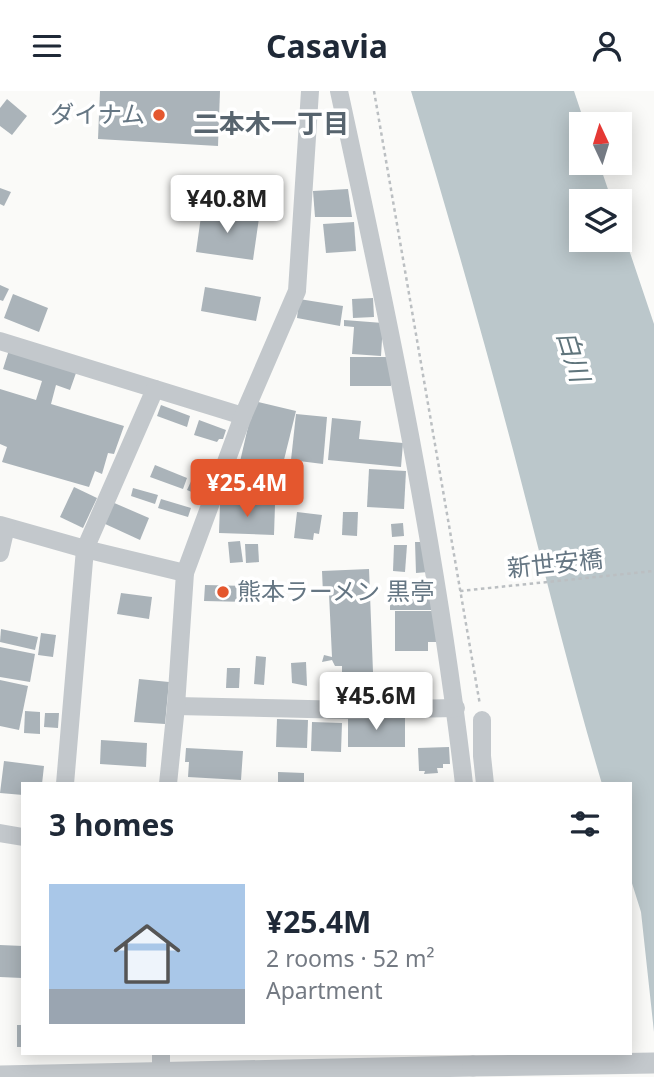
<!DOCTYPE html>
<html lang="en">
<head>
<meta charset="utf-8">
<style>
	body { margin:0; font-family:"Noto Sans","Noto Sans JP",sans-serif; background:#f2f2f3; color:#1f2937; height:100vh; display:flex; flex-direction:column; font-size:26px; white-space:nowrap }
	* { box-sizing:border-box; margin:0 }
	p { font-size:23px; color:#747a83 }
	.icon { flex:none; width:38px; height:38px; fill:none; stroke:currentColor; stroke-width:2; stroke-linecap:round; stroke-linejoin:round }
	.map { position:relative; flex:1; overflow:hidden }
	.drawer { position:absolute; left:21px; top:691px; width:611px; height:273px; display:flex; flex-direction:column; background:#fff; border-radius:0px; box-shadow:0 4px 18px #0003 }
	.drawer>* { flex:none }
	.needle { width:46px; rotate:356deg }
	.buttons { position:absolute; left:569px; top:21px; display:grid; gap:14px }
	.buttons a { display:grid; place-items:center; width:63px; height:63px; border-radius:0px; background:#fff; box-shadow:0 4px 18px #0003; font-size:35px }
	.price { position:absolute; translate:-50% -60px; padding:0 16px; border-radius:7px; background:#fff; color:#222; font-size:23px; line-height:46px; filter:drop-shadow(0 2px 4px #0008) }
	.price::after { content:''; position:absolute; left:50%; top:42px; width:21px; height:16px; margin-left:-10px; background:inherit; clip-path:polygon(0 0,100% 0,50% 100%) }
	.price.active { background:#e4572e; color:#fff }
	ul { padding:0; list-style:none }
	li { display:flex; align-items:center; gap:21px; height:175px; padding:0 28px }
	li span { display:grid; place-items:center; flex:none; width:196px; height:140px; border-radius:0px; color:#555 }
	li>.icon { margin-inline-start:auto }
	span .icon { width:84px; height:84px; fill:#fffc; stroke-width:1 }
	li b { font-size:30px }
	h2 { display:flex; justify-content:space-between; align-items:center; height:84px; padding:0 28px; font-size:30px }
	header { display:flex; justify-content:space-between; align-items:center; height:91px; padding:0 28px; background:#fff; font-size:32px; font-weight:700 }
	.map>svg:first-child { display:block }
</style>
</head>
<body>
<header><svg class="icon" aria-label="menu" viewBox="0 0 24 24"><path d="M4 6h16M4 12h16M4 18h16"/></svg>Casavia<svg class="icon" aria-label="person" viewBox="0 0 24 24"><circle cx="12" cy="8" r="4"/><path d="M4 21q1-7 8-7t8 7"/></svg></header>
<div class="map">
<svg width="654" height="986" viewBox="0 0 654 986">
	<rect width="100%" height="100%" fill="#fafaf8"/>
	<path fill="#bbc7cb" d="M411 0H574L585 33H581V72H599L612 110H581V149H620V132L654 233V941L641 821 630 786V693H602C569 582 542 470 513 359 481 238 447 119 411 0Z"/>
	<g fill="#aab3b9">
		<polygon points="100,0 220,0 218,55 98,48"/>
		<polygon points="7,8 27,25 12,44 0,35 0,17"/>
		<polygon points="0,97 11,101 4,115 0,113"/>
		<polygon points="348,98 352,126 315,126 313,100"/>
		<polygon points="202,118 259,127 253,169 196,161"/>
		<polygon points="354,131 356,160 326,162 323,133"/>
		<polygon points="0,194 9,198 3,210 0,209"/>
		<polygon points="205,196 261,206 256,230 201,220"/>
		<polygon points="13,203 48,217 39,241 4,227"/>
		<polygon points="373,207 374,226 353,227 352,208"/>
		<polygon points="299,208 343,215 340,235 297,227"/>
		<polygon points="344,229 383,232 381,265 352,263 354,236 344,235"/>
		<polygon points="9,259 76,282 70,299 56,294 51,313 124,335 114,363 108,362 102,383 95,380 89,396 2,371 7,356 0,353 0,298 36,309 42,290 3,278"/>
		<rect x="350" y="266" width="41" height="29"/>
		<polygon points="254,310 296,320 280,385 239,375"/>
		<polygon points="161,314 190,325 187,336 157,325"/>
		<polygon points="296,323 327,326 323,373 291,369"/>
		<polygon points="332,327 361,330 359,348 403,352 401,376 328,369"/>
		<polygon points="199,329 226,339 223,348 219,348 217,351 194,344"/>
		<polygon points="155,374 187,387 183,398 150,386"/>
		<polygon points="369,378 406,380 404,418 367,416"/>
		<polygon points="229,384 253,388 250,405 226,401"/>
		<polygon points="193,386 206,392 201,405 187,399"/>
		<polygon points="74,396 97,407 83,437 60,426"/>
		<polygon points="133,397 158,404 155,413 131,405"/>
		<polygon points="161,408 191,417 188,426 158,417"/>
		<polygon points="112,411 149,427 140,449 103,432"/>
		<polygon points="220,413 275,414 274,444 219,442"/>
		<polygon points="297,421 322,424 319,443 314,442 313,449 294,447"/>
		<polygon points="343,421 358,421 357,445 342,444"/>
		<polygon points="403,432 404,445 392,446 391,433"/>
		<polygon points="240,450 243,471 230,472 228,451"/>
		<polygon points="415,451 427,451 428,481 416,482"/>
		<polygon points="245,453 258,453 259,471 246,472"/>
		<polygon points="394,454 407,454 405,481 393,480"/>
		<polygon points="369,478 373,581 342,582 342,575 335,575 332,569 322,571 324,564 332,566 329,503 323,503 322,480"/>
		<polygon points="205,494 248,495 248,511 204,510"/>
		<rect x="390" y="497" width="44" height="22"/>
		<polygon points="121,502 152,506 149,528 117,523"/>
		<polygon points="395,520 437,520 437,551 428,551 428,560 395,560"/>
		<polygon points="1,538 38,546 35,559 0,551"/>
		<polygon points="41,542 56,544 53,566 38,564"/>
		<polygon points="0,556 35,563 30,591 0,586"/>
		<polygon points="256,565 266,566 264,594 254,593"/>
		<polygon points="306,571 307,595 292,592 291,572"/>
		<polygon points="227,577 240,577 239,597 226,597"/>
		<polygon points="139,588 169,591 165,633 134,631"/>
		<polygon points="0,589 28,595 19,639 0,635"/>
		<polygon points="25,620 40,621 40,643 24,642"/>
		<polygon points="45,622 59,622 58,637 44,636"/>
		<rect x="348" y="626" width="57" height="30"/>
		<polygon points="277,628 308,629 307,657 276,656"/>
		<polygon points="312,631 342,632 341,661 311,660"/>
		<polygon points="101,649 147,652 146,676 100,673"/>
		<polygon points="449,656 450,673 443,673 443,677 437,677 438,682 424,683 425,680 419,680 418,657"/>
		<polygon points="186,657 243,660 241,689 188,686 189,671 185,671"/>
		<polygon points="4,670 44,675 42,693 23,693 23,704 0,702"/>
		<polygon points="278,681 304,682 304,693 278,693"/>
		<polygon points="0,854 23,855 22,887 0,886"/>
		<rect x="17" y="934" width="6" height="22"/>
	</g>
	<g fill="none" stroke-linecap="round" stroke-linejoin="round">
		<g stroke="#bbbfc2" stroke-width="2.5" stroke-dasharray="3.5 3.5" stroke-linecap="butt">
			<polyline points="374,0 480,614"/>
			<polyline points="460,500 654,480"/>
		</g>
		<g stroke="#c3c8cc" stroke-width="18">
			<path d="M339 0C389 230 437 459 464 693"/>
			<polyline points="0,250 243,325"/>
			<polyline points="0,434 85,458 185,482"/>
			<polyline points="0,462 6,436"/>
			<polyline points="176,615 351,619 456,617"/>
			<polyline points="482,629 482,665 485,693"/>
			<polyline points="65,693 85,458 155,298"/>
			<polyline points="168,693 176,615 185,482 243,325 297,200 310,0"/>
			<polyline points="0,742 23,746"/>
			<polyline points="161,986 161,962"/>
		</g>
		<polyline stroke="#c3c8cc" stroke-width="21" points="0,985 473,975"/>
		<polyline stroke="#c3c8cc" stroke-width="21" points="473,975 654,972"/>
	</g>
	<g fill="#e4572e" stroke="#fff" stroke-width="2.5">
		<circle cx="159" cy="24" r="7"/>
		<circle cx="223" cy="501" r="7"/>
	</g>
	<g text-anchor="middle" stroke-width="7" stroke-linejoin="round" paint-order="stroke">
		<g font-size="24" fill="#657683" stroke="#fff" text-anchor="end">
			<text x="145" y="32">ダイナム</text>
			<text x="237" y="509" text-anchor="start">熊本ラーメン 黒亭</text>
		</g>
		<g font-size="24" fill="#657683" stroke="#fff">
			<text transform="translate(555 473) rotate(-6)" y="8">新世安橋</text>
		</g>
		<g font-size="26" font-weight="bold" fill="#57646e" stroke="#fff">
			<text x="271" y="42">二本木一丁目</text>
		</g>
		<g font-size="26" font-style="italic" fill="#60757c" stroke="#fff">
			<text transform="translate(573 265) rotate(73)" y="9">白川</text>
		</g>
	</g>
</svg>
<div class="buttons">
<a><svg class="needle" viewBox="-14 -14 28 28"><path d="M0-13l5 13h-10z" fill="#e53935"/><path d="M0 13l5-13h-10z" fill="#747a83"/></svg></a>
<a><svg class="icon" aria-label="layers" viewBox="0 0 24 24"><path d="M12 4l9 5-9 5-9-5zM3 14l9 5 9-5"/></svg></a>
</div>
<b class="price" style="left:227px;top:144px">¥40.8M</b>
<b class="price active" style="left:247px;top:428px">¥25.4M</b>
<b class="price" style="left:376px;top:641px">¥45.6M</b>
<section class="drawer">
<h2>3 homes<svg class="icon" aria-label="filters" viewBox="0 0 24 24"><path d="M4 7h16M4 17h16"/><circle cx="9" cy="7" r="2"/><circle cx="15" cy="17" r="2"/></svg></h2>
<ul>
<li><span style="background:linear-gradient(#a9c7e8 75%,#9aa5b1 0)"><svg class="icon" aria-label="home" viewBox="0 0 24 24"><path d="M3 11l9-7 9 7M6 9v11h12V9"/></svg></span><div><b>¥25.4M</b><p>2 rooms · 52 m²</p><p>Apartment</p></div></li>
</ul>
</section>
</div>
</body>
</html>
